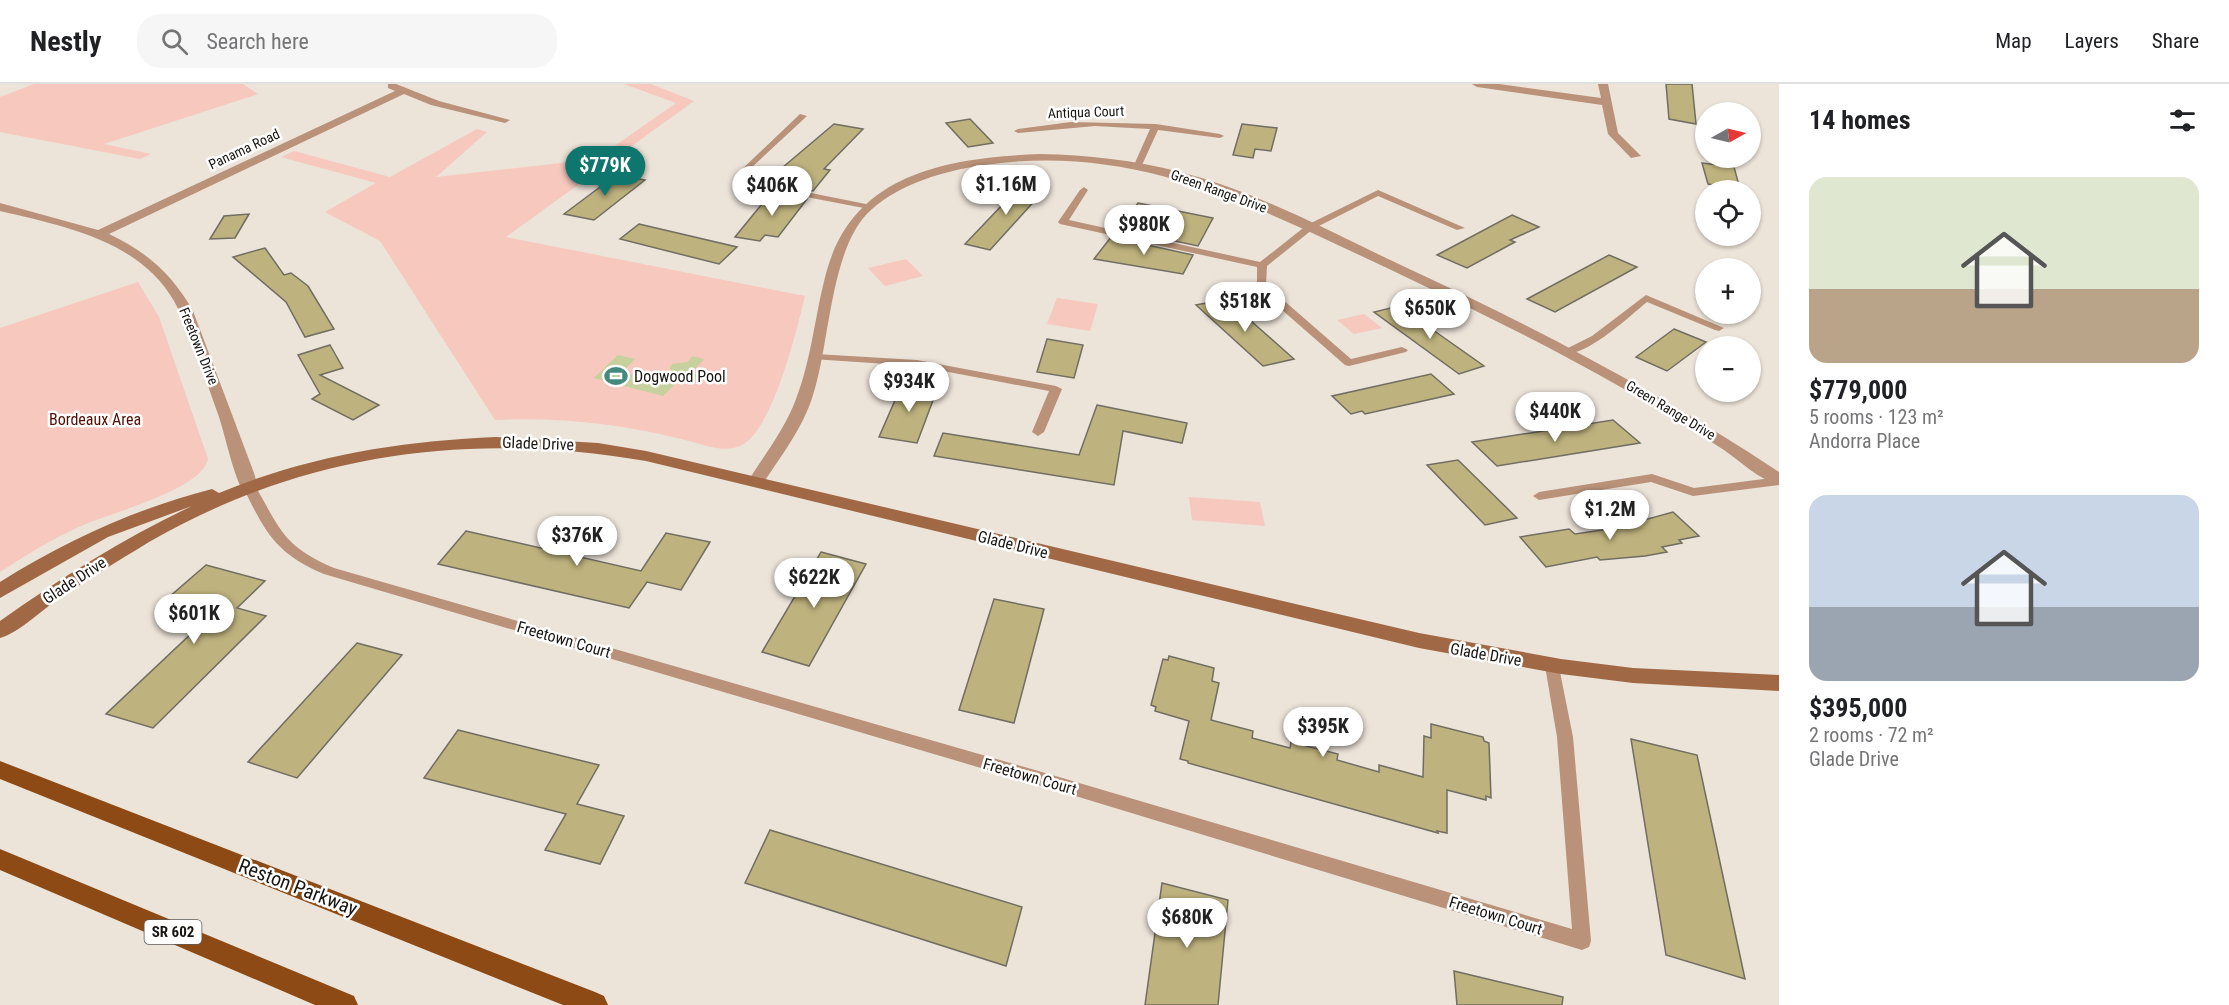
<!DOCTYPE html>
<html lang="en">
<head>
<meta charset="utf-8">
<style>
	body { margin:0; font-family:"Roboto Condensed",sans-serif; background:#f6f6f6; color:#202124; height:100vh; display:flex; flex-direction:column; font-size:22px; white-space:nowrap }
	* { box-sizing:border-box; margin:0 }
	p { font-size:20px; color:#757577 }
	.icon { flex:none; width:33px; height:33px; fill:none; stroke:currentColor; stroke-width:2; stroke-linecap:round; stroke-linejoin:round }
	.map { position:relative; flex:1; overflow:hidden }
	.side { display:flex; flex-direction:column; background:#fff; width:450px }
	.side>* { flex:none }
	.needle { width:39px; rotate:82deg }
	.tools { position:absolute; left:1695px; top:18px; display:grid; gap:12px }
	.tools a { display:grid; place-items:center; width:66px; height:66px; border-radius:50%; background:#fff; box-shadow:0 2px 4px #0004; font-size:30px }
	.price { position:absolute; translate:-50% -51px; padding:0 14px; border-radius:21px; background:#fff; color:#222; font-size:20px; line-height:39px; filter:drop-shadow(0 2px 3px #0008) }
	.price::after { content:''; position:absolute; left:50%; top:36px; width:18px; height:14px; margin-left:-9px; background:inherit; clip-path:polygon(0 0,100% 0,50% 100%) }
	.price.selected { background:#0f766e; color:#fff }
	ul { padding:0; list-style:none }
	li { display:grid; align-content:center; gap:12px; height:318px; padding:0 30px }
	li span { display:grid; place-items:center; height:186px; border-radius:18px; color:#555 }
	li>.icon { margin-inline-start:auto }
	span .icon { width:108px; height:108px; fill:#fffc; stroke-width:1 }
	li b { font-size:26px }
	h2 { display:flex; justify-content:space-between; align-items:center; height:72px; padding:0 30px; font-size:26px }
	header { display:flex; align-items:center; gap:36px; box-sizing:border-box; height:84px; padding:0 30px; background:#fff; border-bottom:2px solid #e0e0e0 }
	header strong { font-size:28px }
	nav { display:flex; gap:33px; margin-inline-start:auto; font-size:21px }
	.search { width:420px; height:54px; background:#f6f6f6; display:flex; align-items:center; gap:15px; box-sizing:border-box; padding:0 21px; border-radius:24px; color:#757577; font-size:22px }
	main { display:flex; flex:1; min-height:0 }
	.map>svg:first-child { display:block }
</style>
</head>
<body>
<header>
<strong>Nestly</strong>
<div class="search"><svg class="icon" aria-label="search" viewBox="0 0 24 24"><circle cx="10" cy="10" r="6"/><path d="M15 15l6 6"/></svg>Search here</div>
<nav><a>Map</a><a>Layers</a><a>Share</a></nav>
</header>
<main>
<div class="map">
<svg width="1779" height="921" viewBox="0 0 1779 921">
	<rect width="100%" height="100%" fill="#ece3d9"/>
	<g fill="#f6c8be">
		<polygon points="34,0 243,0 258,10 104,60 151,70 140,75 0,48 0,13"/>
		<path d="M624 0H651L694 17 506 153 805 212C797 245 773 345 742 361 724 370 703 360 685 356 624 340 558 333 495 336L380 157 325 128 376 99 281 73 294 67 390 93 477 45 487 48 436 93 596 75 676 19Z"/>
		<polygon points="906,175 923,192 885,202 868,184"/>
		<path d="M138 198 159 233 208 375C202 406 109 429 81 442 52 455 26 471 0 488V244Z"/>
		<polygon points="1057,214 1098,220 1090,247 1047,240"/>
		<polygon points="1364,230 1382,244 1354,250 1337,236"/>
		<polygon points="1189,413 1260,418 1265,442 1192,436"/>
	</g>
	<polygon fill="#c6d19d" points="618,271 635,275 622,288 667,300 675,291 670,284 672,280 688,278 692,272 704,275 693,287 698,291 695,295 677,298 663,312 594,294"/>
	<g fill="#beb27e" stroke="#706d62" stroke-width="1.5">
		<polygon points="1666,0 1692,0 1696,40 1669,35"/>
		<polygon points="970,35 993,59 968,63 946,39"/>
		<polygon points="834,40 863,45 824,85 830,86 813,107 778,100 786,91 776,89"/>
		<polygon points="1242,40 1277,44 1271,67 1255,65 1253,74 1233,71"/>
		<polygon points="1702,79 1734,83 1740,105 1708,100"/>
		<polygon points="616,91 645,96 594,136 564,130"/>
		<polygon points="1024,98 1047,103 990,166 965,160"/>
		<polygon points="771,109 807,115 778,153 765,151 760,157 735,153"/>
		<polygon points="1138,119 1213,134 1198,162 1118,145"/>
		<polygon points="249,130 235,154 210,155 224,132"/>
		<polygon points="1512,131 1539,143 1510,156 1515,158 1467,184 1437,171"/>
		<polygon points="639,140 737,163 719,180 620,155"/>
		<polygon points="1111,153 1193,171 1183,190 1094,175"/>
		<polygon points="265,164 284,191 291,189 308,202 334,245 305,253 286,218 233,173"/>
		<polygon points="1609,171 1637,183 1555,228 1527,215"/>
		<polygon points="1226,215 1294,275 1263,282 1196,221"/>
		<polygon points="1399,222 1484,282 1459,290 1374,228"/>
		<polygon points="1674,245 1706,258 1667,287 1636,273"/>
		<polygon points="1047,255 1083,261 1074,294 1037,288"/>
		<polygon points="330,261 343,284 320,291 379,321 353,336 312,315 320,310 298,271"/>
		<polygon points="1431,290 1454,310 1365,330 1362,327 1351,330 1332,312"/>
		<polygon points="903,298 938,303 917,359 879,353"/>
		<polygon points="1097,321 1187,339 1182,359 1123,347 1114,401 934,372 943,349 1079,371"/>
		<polygon points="1613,336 1640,359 1497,382 1472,358"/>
		<polygon points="1458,376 1517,434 1485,441 1427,381"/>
		<polygon points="1673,428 1699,452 1679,456 1682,459 1662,463 1667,468 1645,472 1600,476 1597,473 1546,483 1520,453 1569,445 1575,450 1636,441 1633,439"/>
		<polygon points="466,447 641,487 666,449 710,458 681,506 647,498 629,524 438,480"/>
		<polygon points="821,468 866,480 809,582 762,568"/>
		<polygon points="206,481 265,497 237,524 266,532 153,644 106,630 214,528 168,514"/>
		<polygon points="994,515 1044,525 1014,639 959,626"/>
		<polygon points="357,559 402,571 297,694 248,678"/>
		<polygon points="1169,572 1214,584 1212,597 1219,599 1211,636 1253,647 1252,654 1290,664 1291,658 1338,670 1337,676 1379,688 1379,681 1423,693 1424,652 1431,654 1431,640 1483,653 1484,657 1489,659 1491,714 1486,712 1486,716 1447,706 1447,749 1437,747 1438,749 1188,679 1188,677 1180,675 1189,637 1155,627 1156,623 1151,621 1163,575 1168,576"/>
		<polygon points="458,646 599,681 577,720 624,732 600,780 545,766 566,730 424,694"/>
		<polygon points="1631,655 1697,671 1745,895 1666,871"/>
		<polygon points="770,746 1022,823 1006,882 745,799"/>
		<polygon points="1162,799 1228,816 1218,921 1145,921"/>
		<polygon points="1454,887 1563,913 1562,921 1457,921"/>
	</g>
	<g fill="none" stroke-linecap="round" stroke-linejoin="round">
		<g fill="#b99279" fill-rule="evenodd">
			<polygon points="800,30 807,32 751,84 745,90 745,96 866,120 871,123 869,125 738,100 737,90"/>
			<polygon points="1071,38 1156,40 1220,50 1224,52 1220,54 1158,46 1142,81 1138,84 1134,81 1150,45 1095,42 1018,49 1014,47 1018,45"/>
			<polygon points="1084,103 1088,106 1069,136 1260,178 1307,141 1378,106 1465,144 1457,146 1378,112 1313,145 1267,182 1266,201 1351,275 1402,263 1408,266 1406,268 1349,282 1345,281 1257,204 1257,183 1060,140 1058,138 1080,106"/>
			<path d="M1646 211 1724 244 1719 247 1715 246 1647 218C1631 231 1586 273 1566 269V265L1592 252Z"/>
			<polygon points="816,270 917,276 1056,302 1062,305 1044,348 1038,352 1032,348 1049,307 917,282 812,275 812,271"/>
			<polygon points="1652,390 1694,404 1779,393 1779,401 1693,412 1651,398 1539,416 1533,412 1539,408"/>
			<path d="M249 399 254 400C280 444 282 462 334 484L1059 693 1572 845 1557 653 1545 582 1548 578H1558L1573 653 1591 857 1589 863 1582 866 1059 707 324 490C276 470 265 448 243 403Z"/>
		</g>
		<g fill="#b99279" fill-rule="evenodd">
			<path d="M388 0H396L439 17 510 36 505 39 431 21 404 10 109 150C146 167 173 191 193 227L254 389 258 403 255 407H243C234 393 225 351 219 333 205 295 194 253 174 217 139 156 63 142 0 127V119L98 146 395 7 388 4Z"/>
			<polygon points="1472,0 1499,0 1601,14 1598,0 1608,0 1618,49 1641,72 1631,74 1608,50 1602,21 1477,3"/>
			<path d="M1040 70C1088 71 1134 76 1180 88 1259 108 1332 149 1405 183 1535 243 1660 309 1779 388V401C1760 396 1741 378 1724 366 1692 345 1658 325 1624 305 1547 261 1467 222 1387 184 1254 122 1137 59 984 81 944 87 901 99 871 126 830 162 830 260 813 311 803 344 781 372 762 401H750L748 397C765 370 785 345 796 315 812 274 815 229 827 186 855 87 951 74 1040 70Z"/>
		</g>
		<path fill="#a06844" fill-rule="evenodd" d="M496 353 598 359 646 367 1419 549 1561 575 1633 584 1779 591V607L1633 599 1561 590 1419 564 646 377C469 347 306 368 149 458 118 477 86 496 57 516 39 528 20 548 0 554V537C61 494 124 454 192 422L108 453 0 514V498C67 456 135 425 212 405L219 409C308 372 400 357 496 353Z"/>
		<g fill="#8d4a15" fill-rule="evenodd">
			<polygon points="0,677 595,908 604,912 608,921 563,921 0,695"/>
			<polygon points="0,765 354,912 358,921 315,921 0,786"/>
		</g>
	</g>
	<defs>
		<g id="stadium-bare" transform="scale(1.8)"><path d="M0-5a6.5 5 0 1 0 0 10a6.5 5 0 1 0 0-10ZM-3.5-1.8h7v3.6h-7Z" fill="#44897e" stroke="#fff" stroke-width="2.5" paint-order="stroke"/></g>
	</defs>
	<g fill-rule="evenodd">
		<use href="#stadium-bare" x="616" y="292"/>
	</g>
	<g text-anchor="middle" stroke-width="5" stroke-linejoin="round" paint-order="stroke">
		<g font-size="14" fill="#191612" stroke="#fff">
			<text transform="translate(1086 28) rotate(-2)" y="5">Antiqua Court</text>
			<text transform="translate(244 65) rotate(-25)" y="5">Panama Road</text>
			<text transform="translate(1219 107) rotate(20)" y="5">Green Range Drive</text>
			<text transform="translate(199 262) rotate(68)" y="5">Freetown Drive</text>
			<text transform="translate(1671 326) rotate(31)" y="5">Green Range Drive</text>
		</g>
		<rect fill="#fff" stroke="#5e5c59" stroke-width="1.5" x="144.5" y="836" width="57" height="24" rx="4.5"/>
		<g font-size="15" font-weight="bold" fill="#191612">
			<text x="173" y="853">SR 602</text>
		</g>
		<g font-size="16" fill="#191612" stroke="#fff" text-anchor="start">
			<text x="634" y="298">Dogwood Pool</text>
		</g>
		<g font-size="16" fill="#520f05" stroke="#fff">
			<text x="95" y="341">Bordeaux Area</text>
		</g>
		<g font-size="16" fill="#191612" stroke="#fff">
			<text transform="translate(538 359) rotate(2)" y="6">Glade Drive</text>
			<text transform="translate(1013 460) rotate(14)" y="6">Glade Drive</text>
			<text transform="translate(74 496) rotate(-33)" y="6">Glade Drive</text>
			<text transform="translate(564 555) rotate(16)" y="6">Freetown Court</text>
			<text transform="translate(1486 570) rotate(10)" y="6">Glade Drive</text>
			<text transform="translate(1030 692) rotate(16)" y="6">Freetown Court</text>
			<text transform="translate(1496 831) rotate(17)" y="6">Freetown Court</text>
		</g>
		<g font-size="20" fill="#191612" stroke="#fff">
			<text transform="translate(298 803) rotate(21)" y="7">Reston Parkway</text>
		</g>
	</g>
</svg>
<div class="tools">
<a><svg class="needle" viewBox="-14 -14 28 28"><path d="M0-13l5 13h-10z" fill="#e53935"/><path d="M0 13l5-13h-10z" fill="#757577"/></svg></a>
<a><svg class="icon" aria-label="locate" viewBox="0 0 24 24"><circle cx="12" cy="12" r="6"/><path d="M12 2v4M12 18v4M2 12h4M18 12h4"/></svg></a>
<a>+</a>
<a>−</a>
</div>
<b class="price selected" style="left:605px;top:113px">$779K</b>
<b class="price" style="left:1006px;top:132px">$1.16M</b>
<b class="price" style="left:772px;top:133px">$406K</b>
<b class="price" style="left:1144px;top:172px">$980K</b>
<b class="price" style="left:1245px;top:249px">$518K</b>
<b class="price" style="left:1430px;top:256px">$650K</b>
<b class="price" style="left:909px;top:329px">$934K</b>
<b class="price" style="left:1555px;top:359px">$440K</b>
<b class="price" style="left:1610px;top:457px">$1.2M</b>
<b class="price" style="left:577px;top:483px">$376K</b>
<b class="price" style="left:814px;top:525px">$622K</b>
<b class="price" style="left:194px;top:561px">$601K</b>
<b class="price" style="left:1323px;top:674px">$395K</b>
<b class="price" style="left:1187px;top:865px">$680K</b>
</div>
<section class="side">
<h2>14 homes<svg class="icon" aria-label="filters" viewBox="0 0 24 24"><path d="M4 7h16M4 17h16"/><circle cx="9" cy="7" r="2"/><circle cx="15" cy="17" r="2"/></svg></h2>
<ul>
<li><span style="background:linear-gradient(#dfe7d0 60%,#b9a48a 0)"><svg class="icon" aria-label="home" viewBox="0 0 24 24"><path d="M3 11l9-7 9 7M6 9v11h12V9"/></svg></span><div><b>$779,000</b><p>5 rooms · 123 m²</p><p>Andorra Place</p></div></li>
<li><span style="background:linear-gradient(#c9d6e8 60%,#9aa5b1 0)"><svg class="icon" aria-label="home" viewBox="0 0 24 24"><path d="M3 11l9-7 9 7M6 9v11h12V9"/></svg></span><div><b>$395,000</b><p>2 rooms · 72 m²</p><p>Glade Drive</p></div></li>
</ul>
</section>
</main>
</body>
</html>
